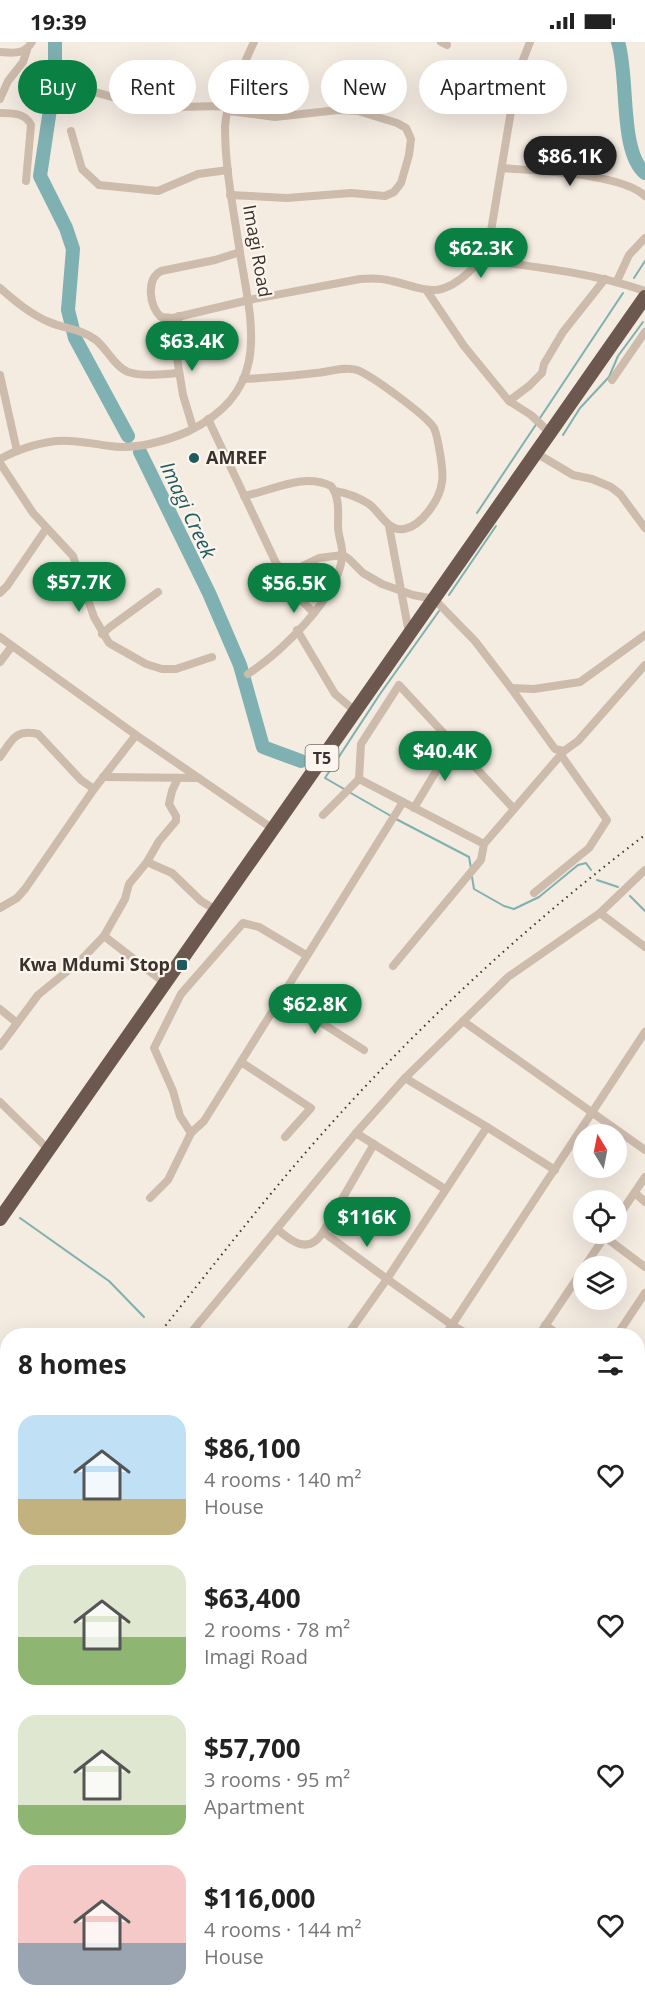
<!DOCTYPE html>
<html lang="en">
<head>
<meta charset="utf-8">
<style>
	body { margin:0; font-family:"Open Sans",sans-serif; background:#f6f6f6; color:#222; height:100vh; display:flex; flex-direction:column; font-size:22px; white-space:nowrap }
	* { box-sizing:border-box; margin:0 }
	p { font-size:20px; color:#767676 }
	.icon { flex:none; width:33px; height:33px; fill:none; stroke:currentColor; stroke-width:2; stroke-linecap:round; stroke-linejoin:round }
	.map { position:relative; flex:1; overflow:hidden }
	.side { position:absolute; left:0px; top:1286px; width:645px; height:686px; display:flex; flex-direction:column; background:#fff; border-radius:24px 24px 0 0; box-shadow:0 6px 24px #0002 }
	.side>* { flex:none }
	.guide { position:absolute; left:18px; top:18px; width:609px; height:54px; display:flex; gap:12px }
	.needle { width:39px; rotate:350deg }
	.controls { position:absolute; left:573px; top:1082px; display:grid; gap:12px }
	.controls a { display:grid; place-items:center; width:54px; height:54px; border-radius:50%; background:#fff; box-shadow:0 6px 24px #0002; font-size:30px }
	.price { position:absolute; translate:-50% -51px; padding:0 14px; border-radius:21px; background:#0b8043; color:#fff; font-size:20px; line-height:39px; filter:drop-shadow(0 2px 3px #0008) }
	.price::after { content:''; position:absolute; left:50%; top:36px; width:18px; height:14px; margin-left:-9px; background:inherit; clip-path:polygon(0 0,100% 0,50% 100%) }
	.price.active { background:#222; color:#fff }
	ul { padding:0; list-style:none }
	li { display:flex; align-items:center; gap:18px; height:150px; padding:0 18px }
	li span { display:grid; place-items:center; flex:none; width:168px; height:120px; border-radius:18px; color:#555 }
	li>.icon { margin-inline-start:auto }
	span .icon { width:72px; height:72px; fill:#fffc; stroke-width:1 }
	li b { font-size:26px }
	h2 { display:flex; justify-content:space-between; align-items:center; height:72px; padding:0 18px; font-size:26px }
	.chip { padding:0 21px; border-radius:27px; background:#fff; box-shadow:0 6px 24px #0002; font-size:21px; line-height:54px }
	.chip.active { background:#0b8043; color:#fff }
	.status { display:flex; justify-content:space-between; align-items:center; height:42px; padding:0 30px; background:#fff; direction:ltr }
	.status svg { height:16px; fill:currentColor }
	.map>svg:first-child { display:block }
</style>
</head>
<body>
<div class="status"><b>19:39</b><svg viewBox="0 0 49 12"><path d="M0 12V9h3v3zM5 12V6h3v6zM10 12V3h3v9zM15 12V0h3v12zM26 1h20v11H26zM47 4h2v5h-2z"/></svg></div>
<div class="map">
<svg width="645" height="1970" viewBox="0 0 645 1970">
	<rect width="100%" height="100%" fill="#f4ebe1"/>
	<g fill="none" stroke-linecap="round" stroke-linejoin="round">
		<g stroke="#7fb0b2" stroke-width="2">
			<polyline points="634,236 645,219"/>
			<polyline points="540,376 623,251"/>
			<polyline points="563,393 580,366 609,335 618,314 643,280"/>
			<polyline points="477,471 537,381"/>
			<polyline points="449,553 496,484"/>
			<polyline points="344,747 325,736 380,652 439,569"/>
			<polyline points="349,750 391,774"/>
			<polyline points="396,777 469,815 471,826"/>
			<polyline points="472,835 474,847 504,864 514,867 539,855 578,823 586,821 591,828"/>
			<polyline points="597,838 618,845"/>
			<polyline points="630,854 645,869"/>
			<polyline points="20,1176 109,1239 144,1275"/>
		</g>
		<g stroke="#7fb0b2" stroke-width="14">
			<polyline points="55,0 55,34 40,134 66,186 73,207 68,268 75,296 128,394"/>
			<path d="M618 0C629 34 619 110 645 131"/>
			<polyline points="140,410 209,551 240,623 263,705 301,719"/>
			<polyline points="0,1962 6,1970"/>
		</g>
		<g stroke="#cdbbac" stroke-width="8">
			<polyline points="441,0 447,3"/>
			<path d="M0 10C14 11 24 13 32 0"/>
			<path d="M60 37C94 52 131 61 168 64 189 66 209 63 229 65"/>
			<polyline points="476,43 483,37 521,23"/>
			<polyline points="0,57 8,39 23,20 27,8"/>
			<polyline points="228,69 275,75 338,68 358,69 397,81 406,86 411,97 409,113 401,141 394,150 385,154 351,151 287,156 230,153"/>
			<path d="M0 71C12 71 26 71 31 83L26 139"/>
			<polyline points="71,89 82,127 99,143 158,149 198,132 228,128"/>
			<path d="M502 126C536 129 621 131 645 154"/>
			<path d="M240 210 215 218 161 229C146 237 149 264 161 275L173 276 249 258 360 237C371 236 381 236 392 239 427 247 438 258 469 230 479 221 485 214 489 201L511 69 521 23 530 0"/>
			<path d="M483 218C537 225 593 231 645 249"/>
			<polyline points="617,239 629,213 645,196"/>
			<path d="M0 246C15 259 30 272 49 280 65 287 82 287 96 298 107 307 115 325 128 330 144 335 163 332 179 331"/>
			<polyline points="427,249 464,304 509,359 531,373 550,391"/>
			<polyline points="179,274 174,298 183,353 193,386"/>
			<polyline points="0,333 17,409"/>
			<path d="M243 337C268 336 292 334 316 331 329 330 345 324 357 328 371 333 427 374 434 386 438 395 444 430 442 440 440 457 422 484 404 487 388 490 380 470 369 462 358 455 348 451 335 449"/>
			<polyline points="612,338 645,290"/>
			<polyline points="509,359 529,344 542,331 544,322 563,290 605,237"/>
			<polyline points="208,377 276,521 286,532 300,557 314,571"/>
			<polyline points="536,411 573,433 592,437 611,445 620,452 645,486"/>
			<path d="M0 417C16 408 38 401 56 399 74 397 92 402 110 404 134 408 167 399 189 389 272 348 252 284 240 211 234 170 225 128 225 85 226 59 243 24 254 0"/>
			<polyline points="0,421 33,471 73,514 94,575 109,601 146,622 162,627 176,627 212,615"/>
			<path d="M244 454C273 449 302 430 331 444 340 455 338 471 338 484 338 495 344 506 342 516 337 557 281 610 248 632"/>
			<polyline points="389,484 409,591"/>
			<polyline points="286,532 319,516 343,513 349,517 363,531 382,542 413,553 434,557 475,599 511,646 555,707 564,709 578,699 645,623"/>
			<polyline points="0,551 7,544 46,487"/>
			<polyline points="297,588 335,652 355,669"/>
			<polyline points="102,592 110,585 158,550"/>
			<polyline points="0,595 136,693 273,787"/>
			<polyline points="0,620 12,604"/>
			<polyline points="511,646 534,647 580,640 645,593"/>
			<path d="M0 715C12 698 15 687 38 692L81 738 94 747"/>
			<polyline points="103,735 198,736"/>
			<polyline points="359,737 484,802"/>
			<polyline points="414,766 453,701"/>
			<polyline points="323,773 359,737 361,702 399,643 514,767"/>
			<polyline points="147,820 172,831 201,859 216,868"/>
			<polyline points="534,851 589,806 607,778 561,713"/>
			<polyline points="0,866 17,856 25,847 94,747 136,693"/>
			<polyline points="600,871 645,905"/>
			<polyline points="104,894 165,941"/>
			<polyline points="306,913 259,885 243,881 181,952 154,1006 173,1049 180,1074 191,1091 204,1079 403,760"/>
			<polyline points="393,924 481,818 484,802 564,709"/>
			<polyline points="281,955 364,1008"/>
			<polyline points="0,967 17,981"/>
			<polyline points="463,979 645,1108"/>
			<polyline points="0,1004 38,953 81,918 104,894 125,857 129,842 147,820 159,799 176,779 176,774 169,762 172,749 178,736"/>
			<polyline points="241,1020 311,1066 285,1095"/>
			<polyline points="405,1036 487,1085 387,1237 452,1283 645,990"/>
			<polyline points="0,1060 48,1107"/>
			<polyline points="487,1085 555,1128"/>
			<polyline points="356,1091 445,1147"/>
			<polyline points="635,1151 645,1160"/>
			<polyline points="150,1156 168,1138 191,1091"/>
			<polyline points="616,1178 645,1135"/>
			<path d="M277 1187C292 1200 309 1213 323 1190"/>
			<polyline points="605,1195 645,1225"/>
			<polyline points="585,1224 607,1191"/>
			<polyline points="545,1283 559,1293"/>
			<polyline points="348,1292 387,1237 323,1190 374,1102"/>
			<polyline points="189,1293 356,1091 405,1036 508,935 600,871 645,828"/>
			<polyline points="445,1293 452,1283 469,1293"/>
			<polyline points="539,1293 584,1226"/>
			<polyline points="617,1293 645,1251"/>
			<polyline points="638,1347 645,1338"/>
			<polyline points="638,1437 645,1426"/>
			<polyline points="0,1526 8,1517"/>
			<polyline points="0,1540 8,1536"/>
			<polyline points="0,1751 8,1742"/>
			<polyline points="638,1849 645,1861"/>
			<polyline points="638,1871 645,1865"/>
			<polyline points="276,1964 283,1970"/>
			<polyline points="516,1970 526,1964"/>
		</g>
		<polyline stroke="#6c584f" stroke-width="14" points="0,1177 645,255"/>
		<g stroke="#3b302b" stroke-width="2" stroke-dasharray="1.5 4.5" stroke-linecap="butt">
			<path d="M158 1293C209 1229 259 1164 313 1102 413 988 524 885 645 793"/>
			<polyline points="0,1489 8,1480"/>
		</g>
	</g>
	<g fill="#1f5a5e" stroke="#fbf5ee" stroke-width="2">
		<circle cx="194" cy="416" r="6"/>
		<rect x="176" y="917" width="12" height="12" rx="3"/>
	</g>
	<g text-anchor="middle" stroke-width="4.5" stroke-linejoin="round" paint-order="stroke">
		<rect fill="#fbf5ee" stroke="#756b66" stroke-width="1.5" x="305.5" y="703" width="33" height="26" rx="4.5"/>
		<g font-size="16" font-weight="bold" fill="#3b302b">
			<text x="322" y="722">T5</text>
		</g>
		<g font-size="18" fill="#3b302b" stroke="#fbf5ee">
			<text transform="translate(257 209) rotate(80)" y="6">Imagi Road</text>
		</g>
		<g font-size="18" font-weight="bold" fill="#3b302b" stroke="#fbf5ee" text-anchor="start">
			<text x="206" y="422">AMREF</text>
			<text x="170" y="929" text-anchor="end">Kwa Mdumi Stop</text>
		</g>
		<g font-size="20" font-style="italic" fill="#1f5a5e" stroke="#fbf5ee">
			<text transform="translate(188 468) rotate(65)" y="7">Imagi Creek</text>
		</g>
	</g>
</svg>
<div class="controls">
<a><svg class="needle" viewBox="-14 -14 28 28"><path d="M0-13l5 13h-10z" fill="#e53935"/><path d="M0 13l5-13h-10z" fill="#767676"/></svg></a>
<a><svg class="icon" aria-label="locate" viewBox="0 0 24 24"><circle cx="12" cy="12" r="6"/><path d="M12 2v4M12 18v4M2 12h4M18 12h4"/></svg></a>
<a><svg class="icon" aria-label="layers" viewBox="0 0 24 24"><path d="M12 4l9 5-9 5-9-5zM3 14l9 5 9-5"/></svg></a>
</div>
<b class="price active" style="left:570px;top:145px">$86.1K</b>
<b class="price" style="left:481px;top:237px">$62.3K</b>
<b class="price" style="left:192px;top:330px">$63.4K</b>
<b class="price" style="left:79px;top:571px">$57.7K</b>
<b class="price" style="left:294px;top:572px">$56.5K</b>
<b class="price" style="left:445px;top:740px">$40.4K</b>
<b class="price" style="left:315px;top:993px">$62.8K</b>
<b class="price" style="left:367px;top:1206px">$116K</b>
<div class="guide">
<a class="chip active">Buy</a>
<a class="chip">Rent</a>
<a class="chip">Filters</a>
<a class="chip">New</a>
<a class="chip">Apartment</a>
</div>
<section class="side">
<h2>8 homes<svg class="icon" aria-label="filters" viewBox="0 0 24 24"><path d="M4 7h16M4 17h16"/><circle cx="9" cy="7" r="2"/><circle cx="15" cy="17" r="2"/></svg></h2>
<ul>
<li><span style="background:linear-gradient(#bfe0f5 70%,#c2b280 0)"><svg class="icon" aria-label="home" viewBox="0 0 24 24"><path d="M3 11l9-7 9 7M6 9v11h12V9"/></svg></span><div><b>$86,100</b><p>4 rooms · 140 m²</p><p>House</p></div><svg class="icon" aria-label="heart" viewBox="0 0 24 24"><path d="M12 20l-8-8c-3-5 5-10 8-4 3-6 11-1 8 4z"/></svg></li>
<li><span style="background:linear-gradient(#dfe7d0 60%,#8fb573 0)"><svg class="icon" aria-label="home" viewBox="0 0 24 24"><path d="M3 11l9-7 9 7M6 9v11h12V9"/></svg></span><div><b>$63,400</b><p>2 rooms · 78 m²</p><p>Imagi Road</p></div><svg class="icon" aria-label="heart" viewBox="0 0 24 24"><path d="M12 20l-8-8c-3-5 5-10 8-4 3-6 11-1 8 4z"/></svg></li>
<li><span style="background:linear-gradient(#dfe7d0 75%,#8fb573 0)"><svg class="icon" aria-label="home" viewBox="0 0 24 24"><path d="M3 11l9-7 9 7M6 9v11h12V9"/></svg></span><div><b>$57,700</b><p>3 rooms · 95 m²</p><p>Apartment</p></div><svg class="icon" aria-label="heart" viewBox="0 0 24 24"><path d="M12 20l-8-8c-3-5 5-10 8-4 3-6 11-1 8 4z"/></svg></li>
<li><span style="background:linear-gradient(#f6c9c9 65%,#9aa5b1 0)"><svg class="icon" aria-label="home" viewBox="0 0 24 24"><path d="M3 11l9-7 9 7M6 9v11h12V9"/></svg></span><div><b>$116,000</b><p>4 rooms · 144 m²</p><p>House</p></div><svg class="icon" aria-label="heart" viewBox="0 0 24 24"><path d="M12 20l-8-8c-3-5 5-10 8-4 3-6 11-1 8 4z"/></svg></li>
</ul>
</section>
</div>
</body>
</html>
